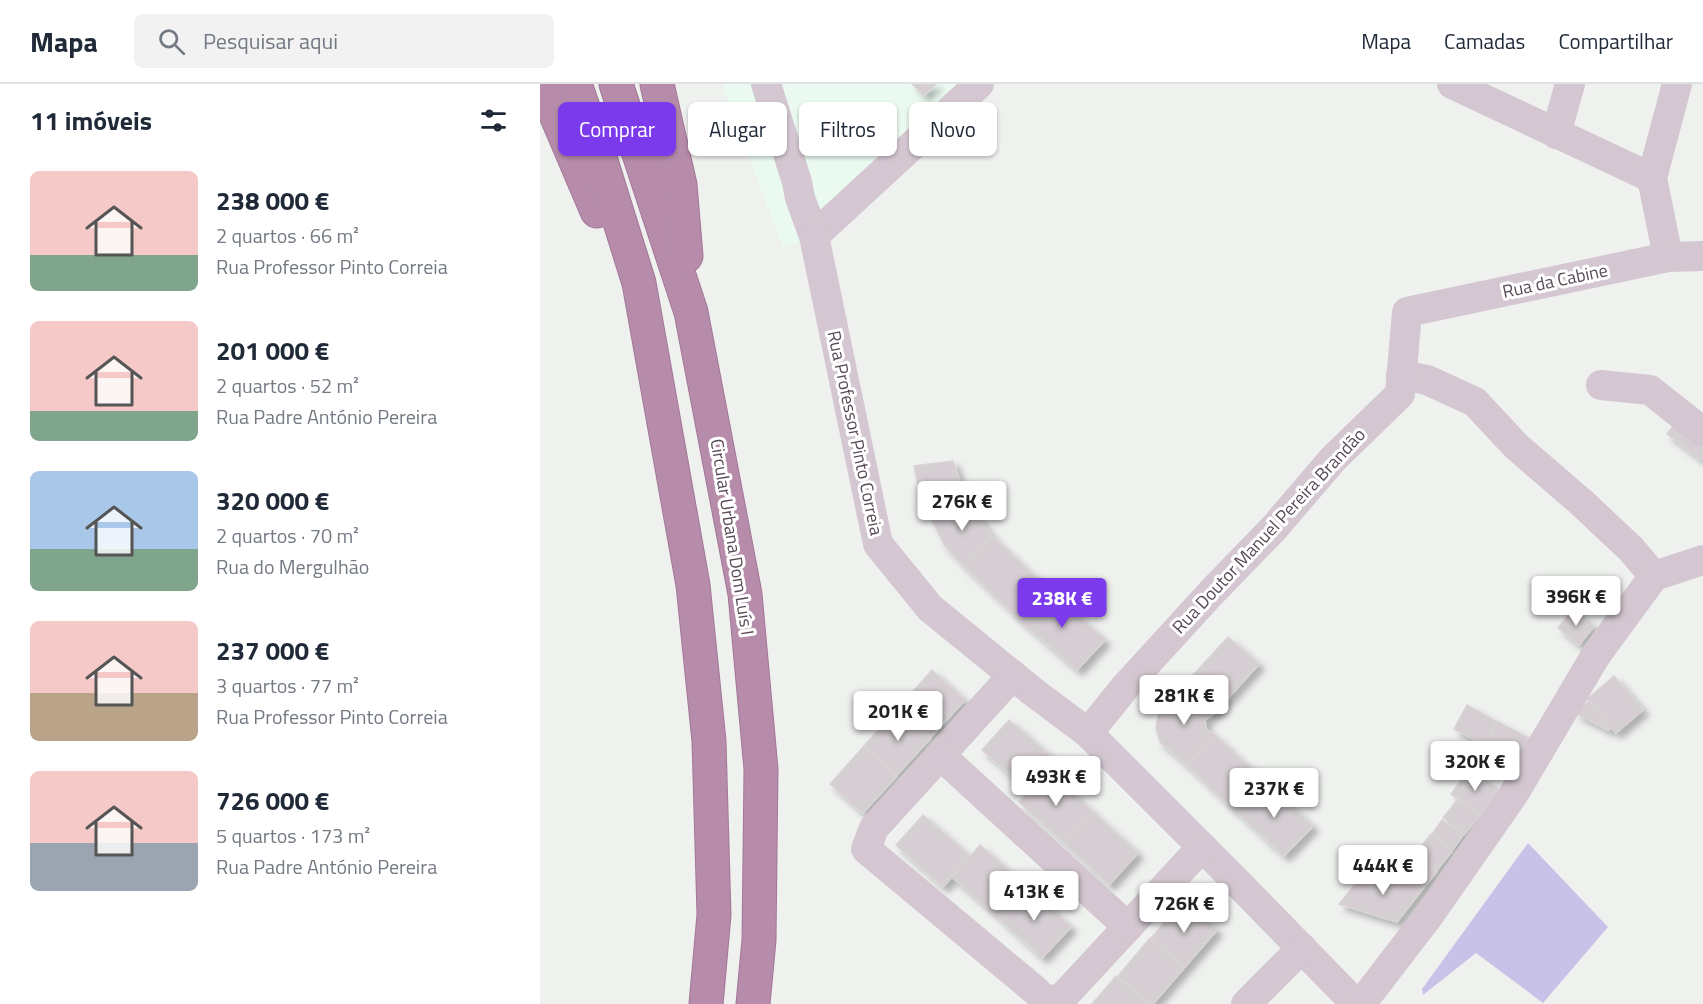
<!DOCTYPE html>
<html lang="pt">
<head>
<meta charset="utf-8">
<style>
	body { margin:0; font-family:"Titillium Web",sans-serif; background:#f2f2f3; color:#1f2937; height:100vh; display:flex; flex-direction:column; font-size:22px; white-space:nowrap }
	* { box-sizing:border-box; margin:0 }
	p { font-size:20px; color:#747a83 }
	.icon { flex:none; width:33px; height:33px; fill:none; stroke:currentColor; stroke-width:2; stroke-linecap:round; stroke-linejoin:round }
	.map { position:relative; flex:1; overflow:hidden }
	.drawer { display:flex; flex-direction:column; background:#fff; width:540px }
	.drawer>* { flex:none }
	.guide { position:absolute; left:18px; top:18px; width:570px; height:54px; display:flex; gap:12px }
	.price { position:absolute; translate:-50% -51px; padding:0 14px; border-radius:6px; background:#fff; color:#222; font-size:20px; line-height:39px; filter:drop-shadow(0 2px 3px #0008) }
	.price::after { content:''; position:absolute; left:50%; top:36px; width:18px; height:14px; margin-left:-9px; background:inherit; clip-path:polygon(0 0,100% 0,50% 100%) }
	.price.selected { background:#7c3aed; color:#fff }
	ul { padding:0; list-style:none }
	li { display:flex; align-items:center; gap:18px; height:150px; padding:0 30px }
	li span { display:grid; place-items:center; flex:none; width:168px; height:120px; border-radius:9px; color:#555 }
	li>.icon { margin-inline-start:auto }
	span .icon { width:72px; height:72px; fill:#fffc; stroke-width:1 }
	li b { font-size:26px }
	h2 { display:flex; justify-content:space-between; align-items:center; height:72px; padding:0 30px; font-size:26px }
	.tag { padding:0 21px; border-radius:9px; background:#fff; box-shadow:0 2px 4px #0004; font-size:21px; line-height:54px }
	.tag.selected { background:#7c3aed; color:#fff }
	header { display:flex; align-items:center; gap:36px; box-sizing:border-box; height:84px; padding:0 30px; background:#fff; border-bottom:2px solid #e0e1e3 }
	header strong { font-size:28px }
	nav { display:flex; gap:33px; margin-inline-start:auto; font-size:21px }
	.search { width:420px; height:54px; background:#f2f2f3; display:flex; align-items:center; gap:15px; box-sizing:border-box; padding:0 21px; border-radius:9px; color:#747a83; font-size:22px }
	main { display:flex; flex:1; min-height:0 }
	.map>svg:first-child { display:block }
</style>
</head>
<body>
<header>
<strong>Mapa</strong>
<div class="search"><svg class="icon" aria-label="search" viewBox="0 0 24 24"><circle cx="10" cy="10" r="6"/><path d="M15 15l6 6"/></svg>Pesquisar aqui</div>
<nav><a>Mapa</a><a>Camadas</a><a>Compartilhar</a></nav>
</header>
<main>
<section class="drawer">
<h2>11 imóveis<svg class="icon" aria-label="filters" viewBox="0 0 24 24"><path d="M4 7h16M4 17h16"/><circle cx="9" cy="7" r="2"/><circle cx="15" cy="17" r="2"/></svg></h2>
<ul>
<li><span style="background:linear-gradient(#f6c9c9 70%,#7fa58c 0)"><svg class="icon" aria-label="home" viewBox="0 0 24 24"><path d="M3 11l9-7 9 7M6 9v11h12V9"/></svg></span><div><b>238 000 €</b><p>2 quartos · 66 m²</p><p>Rua Professor Pinto Correia</p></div></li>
<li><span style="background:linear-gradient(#f6c9c9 75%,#7fa58c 0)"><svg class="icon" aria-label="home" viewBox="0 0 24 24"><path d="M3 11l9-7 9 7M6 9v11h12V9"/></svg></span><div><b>201 000 €</b><p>2 quartos · 52 m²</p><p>Rua Padre António Pereira</p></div></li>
<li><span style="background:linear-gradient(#a9c7e8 65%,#7fa58c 0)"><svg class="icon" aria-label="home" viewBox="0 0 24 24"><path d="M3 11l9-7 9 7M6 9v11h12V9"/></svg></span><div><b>320 000 €</b><p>2 quartos · 70 m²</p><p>Rua do Mergulhão</p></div></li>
<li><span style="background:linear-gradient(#f6c9c9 60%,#b9a48a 0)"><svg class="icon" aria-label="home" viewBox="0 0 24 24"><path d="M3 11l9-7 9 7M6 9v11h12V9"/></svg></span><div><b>237 000 €</b><p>3 quartos · 77 m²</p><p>Rua Professor Pinto Correia</p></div></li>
<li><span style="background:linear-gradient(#f6c9c9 60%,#9aa5b1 0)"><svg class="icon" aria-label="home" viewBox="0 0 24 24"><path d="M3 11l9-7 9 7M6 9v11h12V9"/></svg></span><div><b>726 000 €</b><p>5 quartos · 173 m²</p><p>Rua Padre António Pereira</p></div></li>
</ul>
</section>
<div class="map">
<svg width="1163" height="920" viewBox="0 0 1163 920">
	<defs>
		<filter id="shadow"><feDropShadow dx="5.5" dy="5.5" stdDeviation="3" flood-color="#0004"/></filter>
	</defs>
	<rect width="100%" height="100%" fill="#eff1ef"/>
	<polygon fill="#eafaf1" points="182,0 454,0 343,100 312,137 243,164"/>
	<polygon fill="#c8c2e9" points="988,759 1068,843 1003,919 936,869 883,911 882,905"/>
	<g fill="#d5ced3" stroke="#d9d3d6" stroke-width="1.5" filter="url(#shadow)">
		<polygon points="372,0 396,0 384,12"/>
		<polygon points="1139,334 1150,342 1138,358 1127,350"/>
		<polygon points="1150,342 1163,358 1154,370 1138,358"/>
		<polygon points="1163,358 1163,374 1161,376 1154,370"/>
		<polygon points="413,377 427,417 392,436 380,411 374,382"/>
		<polygon points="427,417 452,452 425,483 405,462 392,436"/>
		<polygon points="452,452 508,505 479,535 425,483"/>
		<polygon points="508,505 565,556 537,586 479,535"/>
		<polygon points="1033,525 1054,542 1039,561 1018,544"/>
		<polygon points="688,553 719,580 674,630 643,602"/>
		<polygon points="392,586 425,616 391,653 358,624"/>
		<polygon points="1074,592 1103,626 1076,649 1047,615"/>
		<polygon points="643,602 674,630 665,636 666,645 675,651 647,681 620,658 616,644 618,631"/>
		<polygon points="1049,617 1072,644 1068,646 1035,629"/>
		<polygon points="927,621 958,638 945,661 914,645"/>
		<polygon points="358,624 391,654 357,691 324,662"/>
		<polygon points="469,636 516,677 489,707 442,666"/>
		<polygon points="958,638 989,654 976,678 945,662"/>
		<polygon points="675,651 723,696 695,727 647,681"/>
		<polygon points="324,662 357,692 323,729 290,700"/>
		<polygon points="929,685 958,705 940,731 911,710"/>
		<polygon points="508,687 553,728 524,759 479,718"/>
		<polygon points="724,697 773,742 744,772 696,727"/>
		<polygon points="918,715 939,732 924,751 903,734"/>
		<polygon points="553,728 598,769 569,801 524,759"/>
		<polygon points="383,731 430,772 403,803 356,761"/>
		<polygon points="902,736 923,751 913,765 892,750"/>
		<polygon points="891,750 912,767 897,786 876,769"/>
		<polygon points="440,761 485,801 457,832 412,793"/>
		<polygon points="876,770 897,787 882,806 861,789"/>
		<polygon points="852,783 882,806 857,838 799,820 823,790 838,800"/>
		<polygon points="485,801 531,843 502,874 457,832"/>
		<polygon points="643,817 677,846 645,883 611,854"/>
		<polygon points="610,854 644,884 613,920 610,920 578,892"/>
		<polygon points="576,892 608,920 552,920"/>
	</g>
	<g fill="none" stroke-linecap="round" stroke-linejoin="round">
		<g stroke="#a37797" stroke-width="35">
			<g id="highway">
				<polyline points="1,0 11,19 57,127"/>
				<polyline points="35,0 56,61 99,199 153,501 169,657 174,831 166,920"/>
				<polyline points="76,0 151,228 205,510 221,685 219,856 213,920"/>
				<polyline points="117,0 140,101 146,172"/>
			</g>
		</g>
		<g stroke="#d4c7d1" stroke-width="30">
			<polyline points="226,0 257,98 260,114 274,152 439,0"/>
			<polyline points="912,0 1112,94"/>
			<polyline points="1016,50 1030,0"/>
			<polyline points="274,152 338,460 390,524 492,607 548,649 688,789 816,920"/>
			<polyline points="1128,173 1112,94 1137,0"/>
			<polyline points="861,291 887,296 935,318 976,362 1041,418 1091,465 1114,492"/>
			<polyline points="1061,301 1110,306 1163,348"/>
			<polyline points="473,591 334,744 326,765 496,907 505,917 522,914 662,763"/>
			<polyline points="548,649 586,602 671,509 734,444 793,375 860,310 867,228 1128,173 1163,172"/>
			<polyline points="400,671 588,843"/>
			<polyline points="706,920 762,864"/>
			<polyline points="821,920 890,830 973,711 1056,571 1114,492 1163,476"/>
		</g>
		<use href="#highway" stroke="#b78cab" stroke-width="33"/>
	</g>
	<g text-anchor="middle" stroke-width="6" stroke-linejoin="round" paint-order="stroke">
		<g font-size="18" fill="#594956" stroke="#fff">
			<text transform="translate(1015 197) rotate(-12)" y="6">Rua da Cabine</text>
			<text transform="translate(315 349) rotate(78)" y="6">Rua Professor Pinto Correia</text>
			<text transform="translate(729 447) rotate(-47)" y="6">Rua Doutor Manuel Pereira Brandão</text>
			<text transform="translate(192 453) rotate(81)" y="6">Circular Urbana Dom Luís I</text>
		</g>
	</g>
</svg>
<b class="price" style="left:422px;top:448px">276K €</b>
<b class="price" style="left:1036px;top:543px">396K €</b>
<b class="price selected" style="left:522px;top:545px">238K €</b>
<b class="price" style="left:644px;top:642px">281K €</b>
<b class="price" style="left:358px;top:658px">201K €</b>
<b class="price" style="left:935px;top:708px">320K €</b>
<b class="price" style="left:516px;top:723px">493K €</b>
<b class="price" style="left:734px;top:735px">237K €</b>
<b class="price" style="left:843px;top:812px">444K €</b>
<b class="price" style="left:494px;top:838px">413K €</b>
<b class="price" style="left:644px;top:850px">726K €</b>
<div class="guide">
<a class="tag selected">Comprar</a>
<a class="tag">Alugar</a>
<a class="tag">Filtros</a>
<a class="tag">Novo</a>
</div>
</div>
</main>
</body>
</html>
